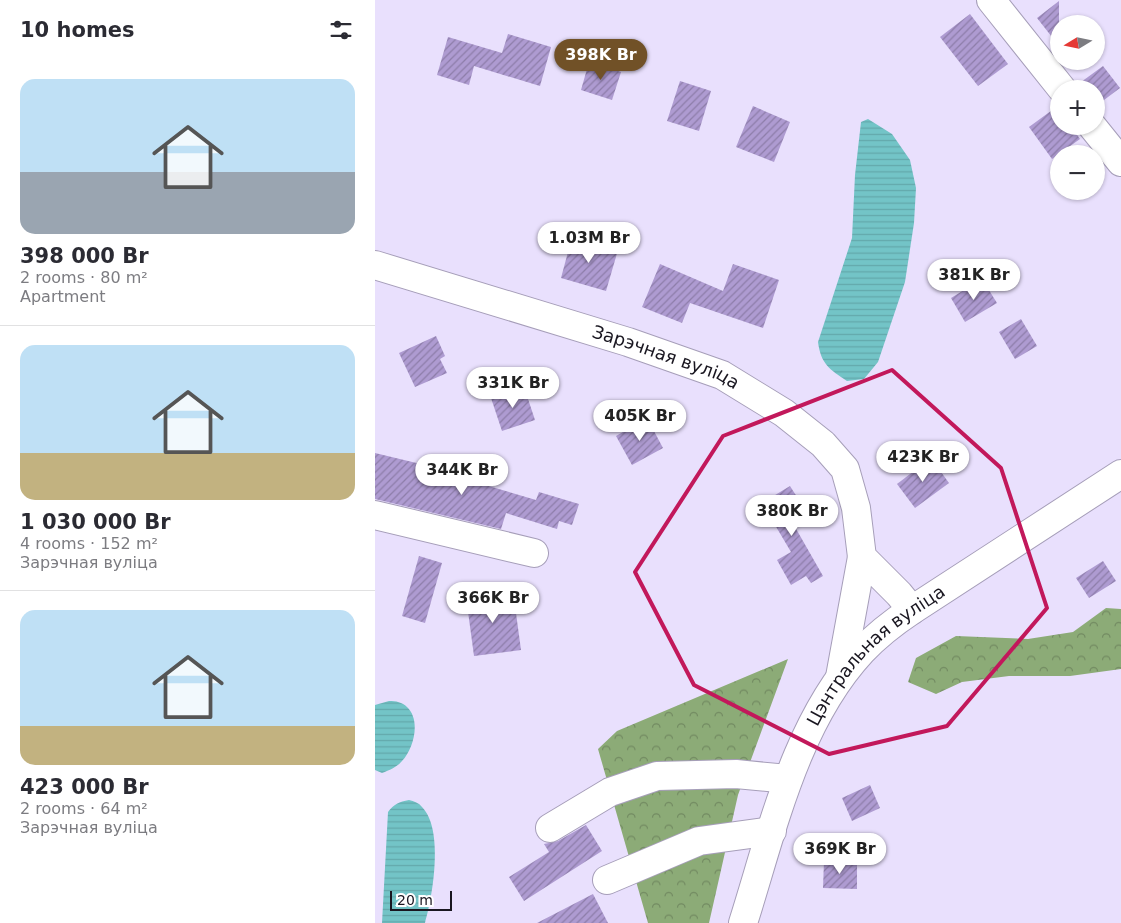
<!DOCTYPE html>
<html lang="en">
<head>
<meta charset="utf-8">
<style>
	body { margin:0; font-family:"DejaVu Sans",sans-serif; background:#f7f7f7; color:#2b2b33; height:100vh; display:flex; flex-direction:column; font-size:19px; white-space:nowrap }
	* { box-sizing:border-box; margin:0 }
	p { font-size:16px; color:#7c7c81 }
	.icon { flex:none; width:28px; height:28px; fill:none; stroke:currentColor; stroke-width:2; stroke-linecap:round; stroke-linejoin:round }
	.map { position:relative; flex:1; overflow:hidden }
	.drawer { display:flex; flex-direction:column; background:#fff; width:375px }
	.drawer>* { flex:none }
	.needle { width:32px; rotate:260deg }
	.buttons { position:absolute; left:675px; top:15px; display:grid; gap:10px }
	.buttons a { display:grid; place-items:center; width:55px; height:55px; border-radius:50%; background:#fff; box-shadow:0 1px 4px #0004; font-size:25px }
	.scale { position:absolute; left:15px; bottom:12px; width:62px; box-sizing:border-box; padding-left:5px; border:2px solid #191620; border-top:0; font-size:14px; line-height:18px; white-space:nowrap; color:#191620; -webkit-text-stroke:4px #fff; paint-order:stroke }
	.price { position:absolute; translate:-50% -42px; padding:0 11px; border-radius:18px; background:#fff; color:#222; font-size:16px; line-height:32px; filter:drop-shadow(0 1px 2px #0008) }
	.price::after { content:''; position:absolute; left:50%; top:30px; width:15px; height:11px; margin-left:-8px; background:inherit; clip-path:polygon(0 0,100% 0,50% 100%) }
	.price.active { background:#715127; color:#fff }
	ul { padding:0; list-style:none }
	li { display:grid; align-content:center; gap:10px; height:265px; padding:0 20px }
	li+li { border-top:1px solid #e1e1e2 }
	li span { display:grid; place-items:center; height:155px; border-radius:15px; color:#555 }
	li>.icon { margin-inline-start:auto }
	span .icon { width:90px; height:90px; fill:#fffc; stroke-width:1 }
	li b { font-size:21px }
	h2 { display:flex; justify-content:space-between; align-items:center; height:60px; padding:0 20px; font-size:21px }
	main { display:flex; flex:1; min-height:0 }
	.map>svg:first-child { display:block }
</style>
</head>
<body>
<main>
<section class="drawer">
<h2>10 homes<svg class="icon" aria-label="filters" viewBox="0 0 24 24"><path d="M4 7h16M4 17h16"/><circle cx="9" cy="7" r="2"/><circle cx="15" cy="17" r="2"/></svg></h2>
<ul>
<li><span style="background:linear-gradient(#bfe0f5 60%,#9aa5b1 0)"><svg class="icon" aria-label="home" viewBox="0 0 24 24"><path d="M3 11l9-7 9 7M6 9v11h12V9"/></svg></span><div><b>398 000 Br</b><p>2 rooms · 80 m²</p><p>Apartment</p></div></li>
<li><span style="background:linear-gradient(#bfe0f5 70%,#c2b280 0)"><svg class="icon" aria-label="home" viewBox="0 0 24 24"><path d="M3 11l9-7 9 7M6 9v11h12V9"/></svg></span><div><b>1 030 000 Br</b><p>4 rooms · 152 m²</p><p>Зарэчная вуліца</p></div></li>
<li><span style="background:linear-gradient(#bfe0f5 75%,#c2b280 0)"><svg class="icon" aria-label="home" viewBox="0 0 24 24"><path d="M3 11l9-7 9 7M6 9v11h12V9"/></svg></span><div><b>423 000 Br</b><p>2 rooms · 64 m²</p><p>Зарэчная вуліца</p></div></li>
</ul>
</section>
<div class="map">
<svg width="746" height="923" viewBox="0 0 746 923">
	<defs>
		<pattern id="forest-crowns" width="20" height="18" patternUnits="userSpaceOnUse" patternTransform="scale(1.25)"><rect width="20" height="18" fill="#8cab77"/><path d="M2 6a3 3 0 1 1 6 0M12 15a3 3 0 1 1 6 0" fill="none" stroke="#728a61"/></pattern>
		<pattern id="water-rules" width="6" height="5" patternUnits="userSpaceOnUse" patternTransform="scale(1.25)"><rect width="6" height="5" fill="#73c4c7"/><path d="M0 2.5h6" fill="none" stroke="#63a8ab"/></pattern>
		<pattern id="building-hatch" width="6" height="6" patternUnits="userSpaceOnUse" patternTransform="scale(1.25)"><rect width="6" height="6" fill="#ae9bd1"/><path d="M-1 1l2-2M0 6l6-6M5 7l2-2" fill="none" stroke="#8d7da9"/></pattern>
	</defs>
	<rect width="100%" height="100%" fill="#e9e0fd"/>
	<g fill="url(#forest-crowns)">
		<polygon points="731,608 746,609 746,669 695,676 634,676 587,682 561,694 533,682 541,658 581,636 653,639 698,632"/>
		<polygon points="413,659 363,795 334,923 273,923 223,749 242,731"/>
	</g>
	<g fill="url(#water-rules)">
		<path d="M493 119 517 134 535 160 541 188 539 223 530 282 503 362 489 379 472 381C454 369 446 364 443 342L477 238 480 175 486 122Z"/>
		<path d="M14 701C21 701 27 702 32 707 46 720 39 748 27 761 22 767 15 770 7 773L0 770V705Z"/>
		<path d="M34 800C39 801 44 803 47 807 69 829 58 896 50 923H7L13 812C19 804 24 802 34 800Z"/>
	</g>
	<g fill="url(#building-hatch)">
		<polygon points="684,1 684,46 662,18"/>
		<polygon points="595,14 633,64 603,86 565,37"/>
		<polygon points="133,34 176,47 165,86 99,66 94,85 62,75 73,37 127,53"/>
		<polygon points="214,62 246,72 237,100 206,90"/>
		<polygon points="728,66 745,88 721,106 721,89 702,89 702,85"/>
		<polygon points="305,81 336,91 324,131 292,121"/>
		<polygon points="684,105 684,126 696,126 705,139 677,159 654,127"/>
		<polygon points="378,106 415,122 399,162 361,147"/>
		<polygon points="197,237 243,250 231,291 186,278"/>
		<polygon points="285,264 348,291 358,264 404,280 388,328 315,303 307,323 267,307"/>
		<polygon points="607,279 622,303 590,322 576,298"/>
		<polygon points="646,319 662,346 640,359 624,332"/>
		<polygon points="61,336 70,356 65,359 72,373 40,387 24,353"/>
		<polygon points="149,387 160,420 127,431 116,398"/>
		<polygon points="272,418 288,448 257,465 241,436"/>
		<polygon points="0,453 87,474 86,478 161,500 164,492 204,504 197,525 184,521 182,529 131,513 126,529 0,499"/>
		<polygon points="556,458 574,483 540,508 522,484"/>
		<polygon points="415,486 431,511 416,520 448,576 436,583 431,576 416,585 402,560 416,552 387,503"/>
		<polygon points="44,556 67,563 50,623 27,616"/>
		<polygon points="728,561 741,581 714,598 701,578"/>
		<polygon points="138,591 146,650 99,656 91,597"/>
		<polygon points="495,785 505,808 477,821 467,798"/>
		<polygon points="211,825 227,851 149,901 134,877 174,852 169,844 183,841"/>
		<polygon points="449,861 482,862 482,889 448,888"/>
		<polygon points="218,894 233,923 162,923"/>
	</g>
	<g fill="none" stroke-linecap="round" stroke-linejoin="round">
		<g stroke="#a69eb9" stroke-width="30">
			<g id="minor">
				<polyline points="616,0 687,89"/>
				<polyline points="717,126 746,162"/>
				<path id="s1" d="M0 265 253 342 347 375 409 413 448 444 470 469 481 508 487 557 524 594 537 610"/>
				<polyline points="0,515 159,553"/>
				<polyline points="465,677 487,557"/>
				<polyline points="175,828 235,792 282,776 361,774 413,779"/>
				<polyline points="232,880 324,841 397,831"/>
				<path id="s2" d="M368 923C397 832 420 723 487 651 502 635 519 622 537 610L746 474"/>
			</g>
		</g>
		<use href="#minor" stroke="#fff" stroke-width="28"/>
	</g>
	<path fill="none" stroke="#c2185b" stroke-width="4" stroke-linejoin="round" d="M517 370 626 468 672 608 572 726 454 754 319 685 260 572 348 436Z"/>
	<g text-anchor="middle" stroke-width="5" stroke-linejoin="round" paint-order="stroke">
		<g font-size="18" fill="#191620" stroke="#fff">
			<text dy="6" stroke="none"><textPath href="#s1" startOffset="305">Зарэчная вуліца</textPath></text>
			<text dy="6" stroke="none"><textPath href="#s2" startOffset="306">Цэнтральная вуліца</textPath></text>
		</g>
	</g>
</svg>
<div class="buttons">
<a><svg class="needle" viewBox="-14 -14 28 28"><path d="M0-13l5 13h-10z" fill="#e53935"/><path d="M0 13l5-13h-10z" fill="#7c7c81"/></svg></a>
<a>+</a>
<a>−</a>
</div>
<div class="scale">20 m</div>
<b class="price active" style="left:226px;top:81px">398K Br</b>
<b class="price" style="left:214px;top:264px">1.03M Br</b>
<b class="price" style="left:599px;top:301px">381K Br</b>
<b class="price" style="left:138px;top:409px">331K Br</b>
<b class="price" style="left:265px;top:442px">405K Br</b>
<b class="price" style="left:548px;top:483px">423K Br</b>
<b class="price" style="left:87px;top:496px">344K Br</b>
<b class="price" style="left:417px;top:537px">380K Br</b>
<b class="price" style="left:118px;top:624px">366K Br</b>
<b class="price" style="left:465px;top:875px">369K Br</b>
</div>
</main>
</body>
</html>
